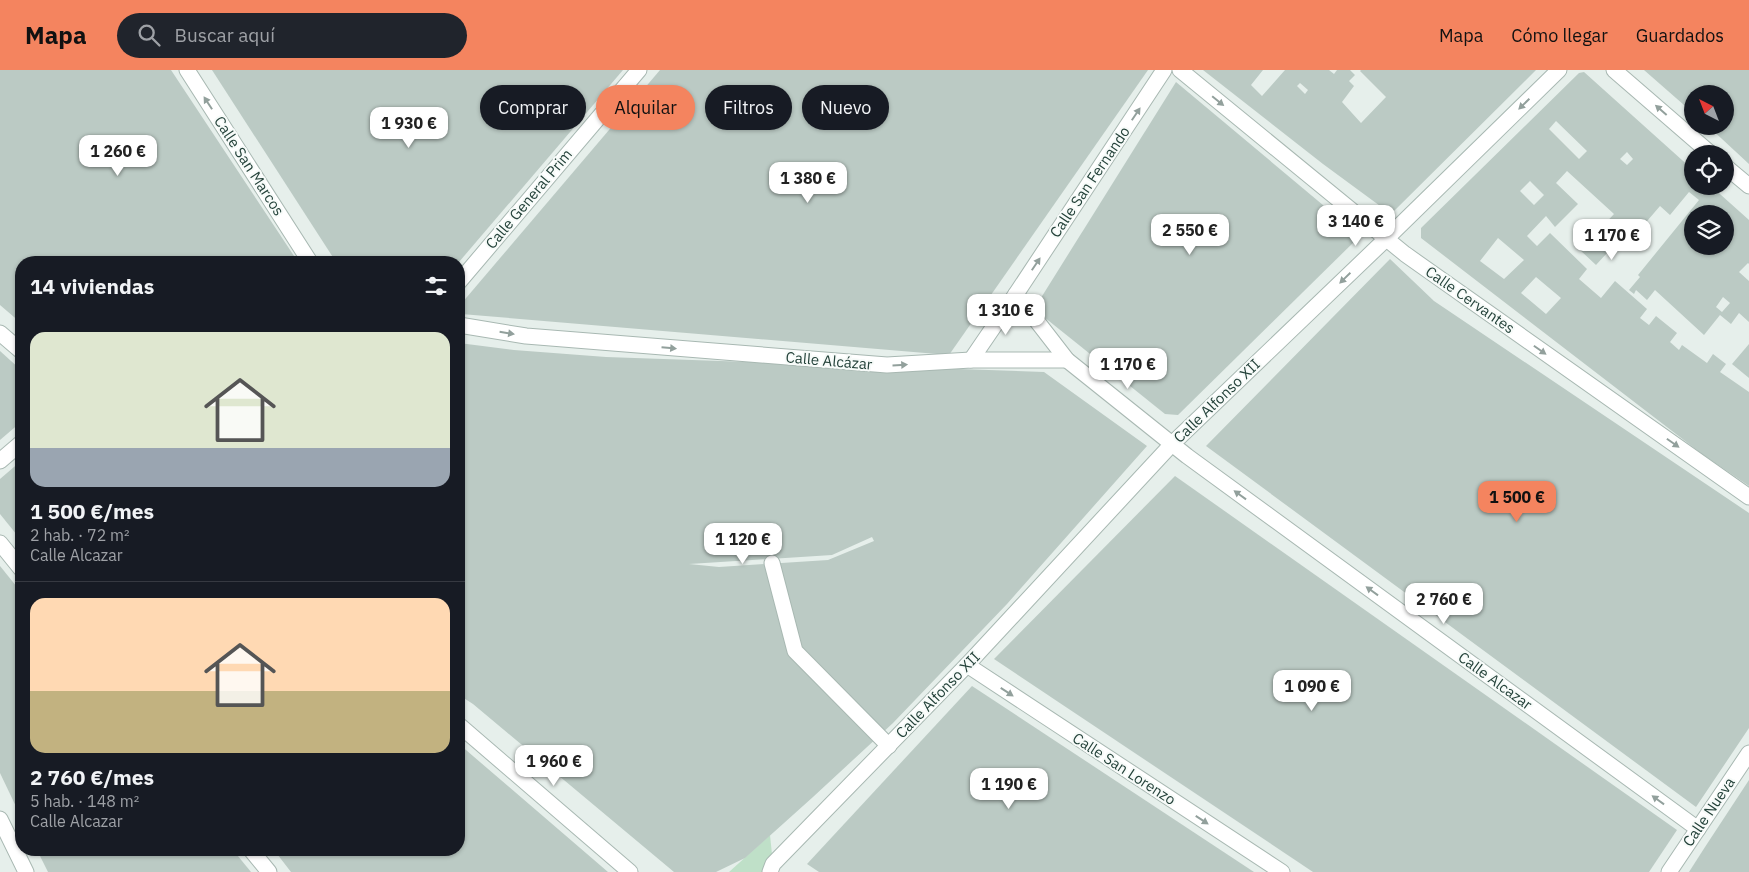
<!DOCTYPE html>
<html lang="es">
<head>
<meta charset="utf-8">
<style>
	body { margin:0; font-family:"IBM Plex Sans",sans-serif; background:#20242c; color:#f1f3f6; height:100vh; display:flex; flex-direction:column; font-size:19px; white-space:nowrap }
	* { box-sizing:border-box; margin:0 }
	p { font-size:16px; color:#9ea1a6 }
	.icon { flex:none; width:28px; height:28px; fill:none; stroke:currentColor; stroke-width:2; stroke-linecap:round; stroke-linejoin:round }
	.map { position:relative; flex:1; overflow:hidden }
	.drawer { position:absolute; left:15px; top:186px; width:450px; height:600px; display:flex; flex-direction:column; background:#171b24; border-radius:20px; box-shadow:0 1px 4px #0004 }
	.drawer>* { flex:none }
	.banner { position:absolute; left:480px; top:15px; width:475px; height:45px; display:flex; gap:10px }
	.needle { width:32px; rotate:318deg }
	.buttons { position:absolute; left:1684px; top:15px; display:grid; gap:10px }
	.buttons a { display:grid; place-items:center; width:50px; height:50px; border-radius:50%; background:#171b24; box-shadow:0 1px 4px #0004; font-size:25px }
	.price { position:absolute; translate:-50% -42px; padding:0 11px; border-radius:10px; background:#fff; color:#222; font-size:16px; line-height:32px; filter:drop-shadow(0 1px 2px #0008) }
	.price::after { content:''; position:absolute; left:50%; top:30px; width:15px; height:11px; margin-left:-8px; background:inherit; clip-path:polygon(0 0,100% 0,50% 100%) }
	.price.selected { background:#f4845f; color:#111 }
	ul { padding:0; list-style:none }
	li { display:grid; align-content:center; gap:10px; height:265px; padding:0 15px }
	li+li { border-top:1px solid #363941 }
	li span { display:grid; place-items:center; height:155px; border-radius:15px; color:#555 }
	li>.icon { margin-inline-start:auto }
	span .icon { width:90px; height:90px; fill:#fffc; stroke-width:1 }
	li b { font-size:21px }
	h2 { display:flex; justify-content:space-between; align-items:center; height:60px; padding:0 15px; font-size:21px }
	.chip { padding:0 18px; border-radius:22px; background:#171b24; box-shadow:0 1px 4px #0004; font-size:18px; line-height:45px }
	.chip.selected { background:#f4845f; color:#111 }
	header { display:flex; align-items:center; gap:30px; box-sizing:border-box; height:70px; padding:0 25px; background:#f4845f; color:#111 }
	header strong { font-size:24px }
	nav { display:flex; gap:28px; margin-inline-start:auto; font-size:18px }
	.search { width:350px; height:45px; background:#20242c; display:flex; align-items:center; gap:12px; box-sizing:border-box; padding:0 18px; border-radius:28px; color:#9ea1a6; font-size:19px }
	.map>svg:first-child { display:block }
</style>
</head>
<body>
<header>
<strong>Mapa</strong>
<div class="search"><svg class="icon" aria-label="search" viewBox="0 0 24 24"><circle cx="10" cy="10" r="6"/><path d="M15 15l6 6"/></svg>Buscar aquí</div>
<nav><a>Mapa</a><a>Cómo llegar</a><a>Guardados</a></nav>
</header>
<div class="map">
<svg width="1749" height="802" viewBox="0 0 1749 802">
	<rect width="100%" height="100%" fill="#e6efeb"/>
	<polygon fill="#bfe0c8" points="770,765 773,794 770,802 729,802"/>
	<g fill="#bbcac4" fill-rule="evenodd">
		<polygon points="0,0 171,0 298,192 21,192 21,253 0,235"/>
		<polygon points="212,0 623,0 459,192 336,192"/>
		<polygon points="660,0 1148,0 949,285 461,244 461,234"/>
		<path d="M1203 0H1263L1251 15 1262 26 1285 0H1329L1334 4 1337 0H1350L1355 5 1349 11 1354 16 1342 32 1361 53 1386 27 1360 1 1361 0H1536L1391 144 1323 94ZM1300 13 1308 20 1305 24 1297 16Z"/>
		<polygon points="1644,0 1749,0 1749,94 1708,56 1725,56 1725,24 1692,24 1692,42"/>
		<path d="M1584 2 1692 99V116H1711L1749 150V194L1748 193 1739 202 1749 211V252L1739 243 1731 254 1720 245 1704 265 1655 220 1647 230 1636 220 1634 224 1629 220 1640 207 1638 205 1699 130 1689 122 1670 145 1660 136 1636 164 1630 158 1596 195 1580 180 1614 144 1567 101 1556 113 1578 134 1555 157 1546 146 1527 166 1537 176 1550 163 1587 199 1579 209 1601 228 1615 211 1647 239 1640 248 1649 255 1656 246 1677 263 1670 272 1679 280 1682 275 1707 293 1713 284 1726 294 1720 302 1749 322V416L1702 384 1421 168V158L1579 3ZM1556 51 1587 81 1579 89 1549 59ZM1627 82 1633 89 1627 95 1620 89ZM1530 111 1544 125 1534 135 1520 121ZM1692 144H1725V176H1692ZM1498 168 1524 190 1504 209 1480 191ZM1536 207 1561 228 1546 244 1521 223ZM1723 227 1730 233 1722 242 1716 237Z"/>
		<polygon points="1176,12 1360,166 1178,345 1165,344 1034,239"/>
		<polygon points="1390,189 1434,231 1749,443 1749,658 1696,737 1206,376"/>
		<path d="M459 273 514 280 606 287 1044 302 1147 376 1007 534 893 653 813 727 745 788 716 802H674L473 634 459 625ZM872 467 874 471 828 490 719 497 689 494 832 485Z"/>
		<polygon points="1749,274 1749,308 1732,294"/>
		<polygon points="0,281 21,300 21,352 0,370"/>
		<polygon points="21,391 21,470 0,444 0,409"/>
		<polygon points="1175,406 1677,760 1649,802 1313,802 994,589"/>
		<polygon points="0,496 21,522 21,747 0,703"/>
		<polygon points="972,616 1254,802 819,802 807,794"/>
		<polygon points="459,674 608,802 291,802 274,780 459,780"/>
		<polygon points="1749,710 1749,802 1689,802 1705,777"/>
		<polygon points="37,780 233,780 251,802 48,802"/>
	</g>
	<g fill="none" stroke-linecap="round" stroke-linejoin="round">
		<g stroke="#a8b8b2" stroke-width="17">
			<g id="street">
				<polyline points="187,0 310,192"/>
				<polyline points="1164,0 1016,224 1067,290 1187,386 1698,759"/>
				<polyline points="1180,0 1405,184 1749,427"/>
				<polyline points="1614,0 1711,84"/>
				<polyline points="1725,96 1749,116"/>
				<polyline points="459,212 639,0"/>
				<polyline points="459,255 526,266 887,295 971,290 1067,290"/>
				<polyline points="0,263 21,281"/>
				<polyline points="971,290 1016,224"/>
				<polyline points="0,391 21,373"/>
				<polyline points="0,473 21,499"/>
				<polyline points="772,493 795,581 889,676"/>
				<polyline points="967,595 1282,802"/>
				<polyline points="459,655 630,802"/>
				<polyline points="0,749 26,802"/>
				<polyline points="251,780 269,802"/>
				<polyline points="770,802 773,794 967,595 1172,374 1387,168 1559,0"/>
				<polyline points="1669,802 1749,683"/>
			</g>
		</g>
		<use href="#street" stroke="#fff" stroke-width="15"/>
	</g>
	<defs><path id="oneway-solid" d="M-6-.8H1V-3.2L6.5 0L1 3.2V.8H-6Z" transform="scale(1.25)"/></defs>
	<g fill="#92a09c">
		<use href="#oneway-solid" transform="translate(1218 31) rotate(39)"/>
		<use href="#oneway-solid" transform="translate(208 33) rotate(-123)"/>
		<use href="#oneway-solid" transform="translate(1524 34) rotate(136)"/>
		<use href="#oneway-solid" transform="translate(1661 40) rotate(-139)"/>
		<use href="#oneway-solid" transform="translate(1136 44) rotate(-56)"/>
		<use href="#oneway-solid" transform="translate(1036 194) rotate(-56)"/>
		<use href="#oneway-solid" transform="translate(1345 208) rotate(136)"/>
		<use href="#oneway-solid" transform="translate(507 263) rotate(9)"/>
		<use href="#oneway-solid" transform="translate(669 278) rotate(5)"/>
		<use href="#oneway-solid" transform="translate(1540 280) rotate(35)"/>
		<use href="#oneway-solid" transform="translate(900 295) rotate(-3)"/>
		<use href="#oneway-solid" transform="translate(1673 373) rotate(35)"/>
		<use href="#oneway-solid" transform="translate(1240 425) rotate(-144)"/>
		<use href="#oneway-solid" transform="translate(1372 521) rotate(-144)"/>
		<use href="#oneway-solid" transform="translate(1007 622) rotate(33)"/>
		<use href="#oneway-solid" transform="translate(1658 730) rotate(-144)"/>
		<use href="#oneway-solid" transform="translate(1202 750) rotate(33)"/>
	</g>
	<g text-anchor="middle" stroke-width="4" stroke-linejoin="round" paint-order="stroke">
		<g font-size="15" fill="#24423a" stroke="#f7fbf9">
			<text transform="translate(249 96) rotate(57)" y="5">Calle San Marcos</text>
			<text transform="translate(1090 112) rotate(-56)" y="5">Calle San Fernando</text>
			<text transform="translate(529 129) rotate(-50)" y="5">Calle General Prim</text>
			<text transform="translate(1470 230) rotate(35)" y="5">Calle Cervantes</text>
			<text transform="translate(829 291) rotate(5)" y="5">Calle Alcázar</text>
			<text transform="translate(1217 331) rotate(-44)" y="5">Calle Alfonso XII</text>
			<text transform="translate(1495 611) rotate(36)" y="5">Calle Alcazar</text>
			<text transform="translate(938 625) rotate(-46)" y="5">Calle Alfonso XII</text>
			<text transform="translate(1124 699) rotate(33)" y="5">Calle San Lorenzo</text>
			<text transform="translate(1709 742) rotate(-56)" y="5">Calle Nueva</text>
		</g>
	</g>
</svg>
<div class="buttons">
<a><svg class="needle" viewBox="-14 -14 28 28"><path d="M0-13l5 13h-10z" fill="#e53935"/><path d="M0 13l5-13h-10z" fill="#9ea1a6"/></svg></a>
<a><svg class="icon" aria-label="locate" viewBox="0 0 24 24"><circle cx="12" cy="12" r="6"/><path d="M12 2v4M12 18v4M2 12h4M18 12h4"/></svg></a>
<a><svg class="icon" aria-label="layers" viewBox="0 0 24 24"><path d="M12 4l9 5-9 5-9-5zM3 14l9 5 9-5"/></svg></a>
</div>
<b class="price" style="left:409px;top:79px">1 930 €</b>
<b class="price" style="left:118px;top:107px">1 260 €</b>
<b class="price" style="left:808px;top:134px">1 380 €</b>
<b class="price" style="left:1356px;top:177px">3 140 €</b>
<b class="price" style="left:1190px;top:186px">2 550 €</b>
<b class="price" style="left:1612px;top:191px">1 170 €</b>
<b class="price" style="left:1006px;top:266px">1 310 €</b>
<b class="price" style="left:1128px;top:320px">1 170 €</b>
<b class="price selected" style="left:1517px;top:453px">1 500 €</b>
<b class="price" style="left:743px;top:495px">1 120 €</b>
<b class="price" style="left:1444px;top:555px">2 760 €</b>
<b class="price" style="left:1312px;top:642px">1 090 €</b>
<b class="price" style="left:554px;top:717px">1 960 €</b>
<b class="price" style="left:1009px;top:740px">1 190 €</b>
<div class="banner">
<a class="chip">Comprar</a>
<a class="chip selected">Alquilar</a>
<a class="chip">Filtros</a>
<a class="chip">Nuevo</a>
</div>
<section class="drawer">
<h2>14 viviendas<svg class="icon" aria-label="filters" viewBox="0 0 24 24"><path d="M4 7h16M4 17h16"/><circle cx="9" cy="7" r="2"/><circle cx="15" cy="17" r="2"/></svg></h2>
<ul>
<li><span style="background:linear-gradient(#dfe7d0 75%,#9aa5b1 0)"><svg class="icon" aria-label="home" viewBox="0 0 24 24"><path d="M3 11l9-7 9 7M6 9v11h12V9"/></svg></span><div><b>1 500 €/mes</b><p>2 hab. · 72 m²</p><p>Calle Alcazar</p></div></li>
<li><span style="background:linear-gradient(#ffd9b3 60%,#c2b280 0)"><svg class="icon" aria-label="home" viewBox="0 0 24 24"><path d="M3 11l9-7 9 7M6 9v11h12V9"/></svg></span><div><b>2 760 €/mes</b><p>5 hab. · 148 m²</p><p>Calle Alcazar</p></div></li>
</ul>
</section>
</div>
</body>
</html>
